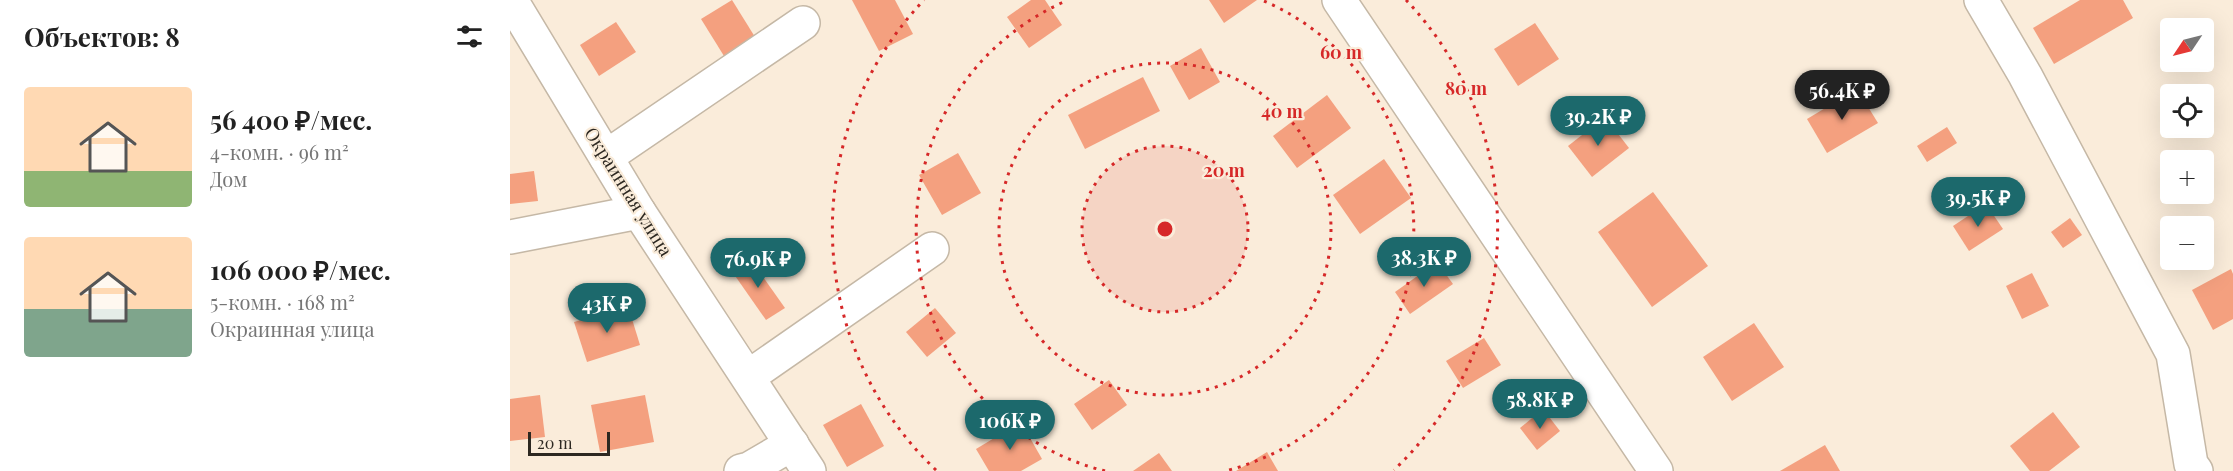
<!DOCTYPE html>
<html lang="ru">
<head>
<meta charset="utf-8">
<style>
	body { margin:0; font-family:"Playfair Display",serif; background:#f2f2f2; color:#222; height:100vh; display:flex; flex-direction:column; font-size:22px; white-space:nowrap }
	* { box-sizing:border-box; margin:0 }
	p { font-size:20px; color:#767676 }
	.icon { flex:none; width:33px; height:33px; fill:none; stroke:currentColor; stroke-width:2; stroke-linecap:round; stroke-linejoin:round }
	.map { position:relative; flex:1; overflow:hidden }
	.details { display:flex; flex-direction:column; background:#fff; width:510px }
	.details>* { flex:none }
	.needle { width:39px; rotate:235deg }
	.buttons { position:absolute; left:1650px; top:18px; display:grid; gap:12px }
	.buttons a { display:grid; place-items:center; width:54px; height:54px; border-radius:6px; background:#fff; box-shadow:0 6px 24px #0002; font-size:30px }
	.scale { position:absolute; left:18px; bottom:15px; width:82px; box-sizing:border-box; padding-left:6px; border:3px solid #2d2821; border-top:0; font-size:16px; line-height:21px; white-space:nowrap; color:#2d2821; -webkit-text-stroke:4px #faecda; paint-order:stroke }
	.price { position:absolute; translate:-50% -51px; padding:0 14px; border-radius:21px; background:#1c696c; color:#fff; font-size:20px; line-height:39px; filter:drop-shadow(0 2px 3px #0008) }
	.price::after { content:''; position:absolute; left:50%; top:36px; width:18px; height:14px; margin-left:-9px; background:inherit; clip-path:polygon(0 0,100% 0,50% 100%) }
	.price.active { background:#222; color:#fff }
	ul { padding:0; list-style:none }
	li { display:flex; align-items:center; gap:18px; height:150px; padding:0 24px }
	li span { display:grid; place-items:center; flex:none; width:168px; height:120px; border-radius:6px; color:#555 }
	li>.icon { margin-inline-start:auto }
	span .icon { width:72px; height:72px; fill:#fffc; stroke-width:1 }
	li b { font-size:26px }
	h2 { display:flex; justify-content:space-between; align-items:center; height:72px; padding:0 24px; font-size:26px }
	main { display:flex; flex:1; min-height:0 }
	.map>svg:first-child { display:block }
</style>
</head>
<body>
<main>
<section class="details">
<h2>Объектов: 8<svg class="icon" aria-label="filters" viewBox="0 0 24 24"><path d="M4 7h16M4 17h16"/><circle cx="9" cy="7" r="2"/><circle cx="15" cy="17" r="2"/></svg></h2>
<ul>
<li><span style="background:linear-gradient(#ffd9b3 70%,#8fb573 0)"><svg class="icon" aria-label="home" viewBox="0 0 24 24"><path d="M3 11l9-7 9 7M6 9v11h12V9"/></svg></span><div><b>56 400 ₽/мес.</b><p>4-комн. · 96 m²</p><p>Дом</p></div></li>
<li><span style="background:linear-gradient(#ffd9b3 60%,#7fa58c 0)"><svg class="icon" aria-label="home" viewBox="0 0 24 24"><path d="M3 11l9-7 9 7M6 9v11h12V9"/></svg></span><div><b>106 000 ₽/мес.</b><p>5-комн. · 168 m²</p><p>Окраинная улица</p></div></li>
</ul>
</section>
<div class="map">
<svg width="1723" height="471" viewBox="0 0 1723 471">
	<rect width="100%" height="100%" fill="#faecda"/>
	<g fill="#f4a07f">
		<polygon points="222,0 245,37 214,56 191,19"/>
		<polygon points="342,0 385,0 403,34 369,51"/>
		<polygon points="521,0 535,0 552,25 519,48 497,17"/>
		<polygon points="699,0 747,0 714,23"/>
		<polygon points="1570,0 1613,0 1623,18 1544,64 1523,28"/>
		<polygon points="106,22 126,52 89,76 70,45"/>
		<polygon points="1025,23 1049,59 1008,86 984,49"/>
		<polygon points="691,48 710,82 679,100 660,66"/>
		<polygon points="633,77 650,111 575,149 558,115"/>
		<polygon points="1347,89 1368,123 1317,153 1297,119"/>
		<polygon points="817,95 841,128 787,168 763,136"/>
		<polygon points="1095,117 1119,148 1082,177 1058,146"/>
		<polygon points="1437,127 1447,143 1417,162 1407,146"/>
		<polygon points="448,153 471,193 432,215 409,175"/>
		<polygon points="874,159 901,198 850,234 823,195"/>
		<polygon points="24,171 28,201 0,204 0,174"/>
		<polygon points="1143,192 1198,266 1142,307 1088,232"/>
		<polygon points="1476,204 1493,229 1459,251 1443,226"/>
		<polygon points="1560,218 1572,235 1553,248 1541,232"/>
		<polygon points="239,257 275,308 256,320 221,270"/>
		<polygon points="927,262 943,284 900,314 885,292"/>
		<polygon points="1721,269 1723,274 1723,319 1703,330 1682,290"/>
		<polygon points="1522,273 1539,306 1512,319 1496,286"/>
		<polygon points="118,306 130,345 77,362 64,322"/>
		<polygon points="425,308 446,333 417,357 396,332"/>
		<polygon points="1244,323 1274,367 1222,401 1193,357"/>
		<polygon points="974,338 991,365 953,388 936,361"/>
		<polygon points="599,380 617,405 582,430 564,404"/>
		<polygon points="30,395 35,437 0,441 0,399"/>
		<polygon points="135,395 144,442 90,452 81,405"/>
		<polygon points="351,404 374,446 337,467 313,425"/>
		<polygon points="1033,409 1050,431 1027,450 1010,428"/>
		<polygon points="1543,412 1570,447 1539,471 1520,471 1500,446"/>
		<polygon points="511,422 532,459 511,471 479,471 466,449"/>
		<polygon points="1315,445 1330,471 1270,471"/>
		<polygon points="757,452 768,471 726,471"/>
		<polygon points="649,453 662,471 623,471"/>
	</g>
	<g fill="none" stroke-linecap="round" stroke-linejoin="round">
		<g stroke="#c5b8a6" stroke-width="36">
			<g id="minor">
				<polyline points="1,0 129,212 299,471"/>
				<polyline points="829,0 1146,471"/>
				<polyline points="1471,0 1515,75 1663,354 1681,464 1686,471"/>
				<polyline points="96,157 293,23"/>
				<polyline points="0,237 129,212"/>
				<polyline points="238,377 422,249"/>
				<polyline points="231,471 239,469 282,444"/>
			</g>
		</g>
		<use href="#minor" stroke="#fff" stroke-width="33"/>
	</g>
	<circle cx="655" cy="229" r="83" fill="#d62828" fill-opacity=".12"/>
	<g fill="none" stroke="#d62828" stroke-width="3" stroke-dasharray="3 6">
		<circle cx="655" cy="229" r="83"/>
		<circle cx="655" cy="229" r="166"/>
		<path d="M595 471A249 249 0 0 1 556 1M754 1A249 249 0 0 1 715 471"/>
		<path d="M426 470A332 332 0 0 1 414 0M896 0A332 332 0 0 1 884 470"/>
	</g>
	<g text-anchor="middle" stroke-width="4.5" stroke-linejoin="round" paint-order="stroke">
		<g font-size="18" fill="#2d2821" stroke="#faecda">
			<text transform="translate(118 192) rotate(58)" y="6">Окраинная улица</text>
		</g>
	</g>
	<circle cx="655" cy="229" r="9" fill="#d62828" stroke="#faecda" stroke-width="3"/>
	<g font-size="18" text-anchor="middle" font-weight="bold" fill="#d62828" stroke="#faecda" stroke-width="4.5" stroke-linejoin="round" paint-order="stroke">
		<text x="831" y="59">60 m</text>
		<text x="956" y="95">80 m</text>
		<text x="772" y="118">40 m</text>
		<text x="714" y="177">20 m</text>
	</g>
</svg>
<div class="buttons">
<a><svg class="needle" viewBox="-14 -14 28 28"><path d="M0-13l5 13h-10z" fill="#e53935"/><path d="M0 13l5-13h-10z" fill="#767676"/></svg></a>
<a><svg class="icon" aria-label="locate" viewBox="0 0 24 24"><circle cx="12" cy="12" r="6"/><path d="M12 2v4M12 18v4M2 12h4M18 12h4"/></svg></a>
<a>+</a>
<a>−</a>
</div>
<div class="scale">20 m</div>
<b class="price active" style="left:1332px;top:121px">56.4K ₽</b>
<b class="price" style="left:1088px;top:147px">39.2K ₽</b>
<b class="price" style="left:1468px;top:228px">39.5K ₽</b>
<b class="price" style="left:914px;top:288px">38.3K ₽</b>
<b class="price" style="left:248px;top:289px">76.9K ₽</b>
<b class="price" style="left:97px;top:334px">43K ₽</b>
<b class="price" style="left:1030px;top:430px">58.8K ₽</b>
<b class="price" style="left:500px;top:451px">106K ₽</b>
</div>
</main>
</body>
</html>
